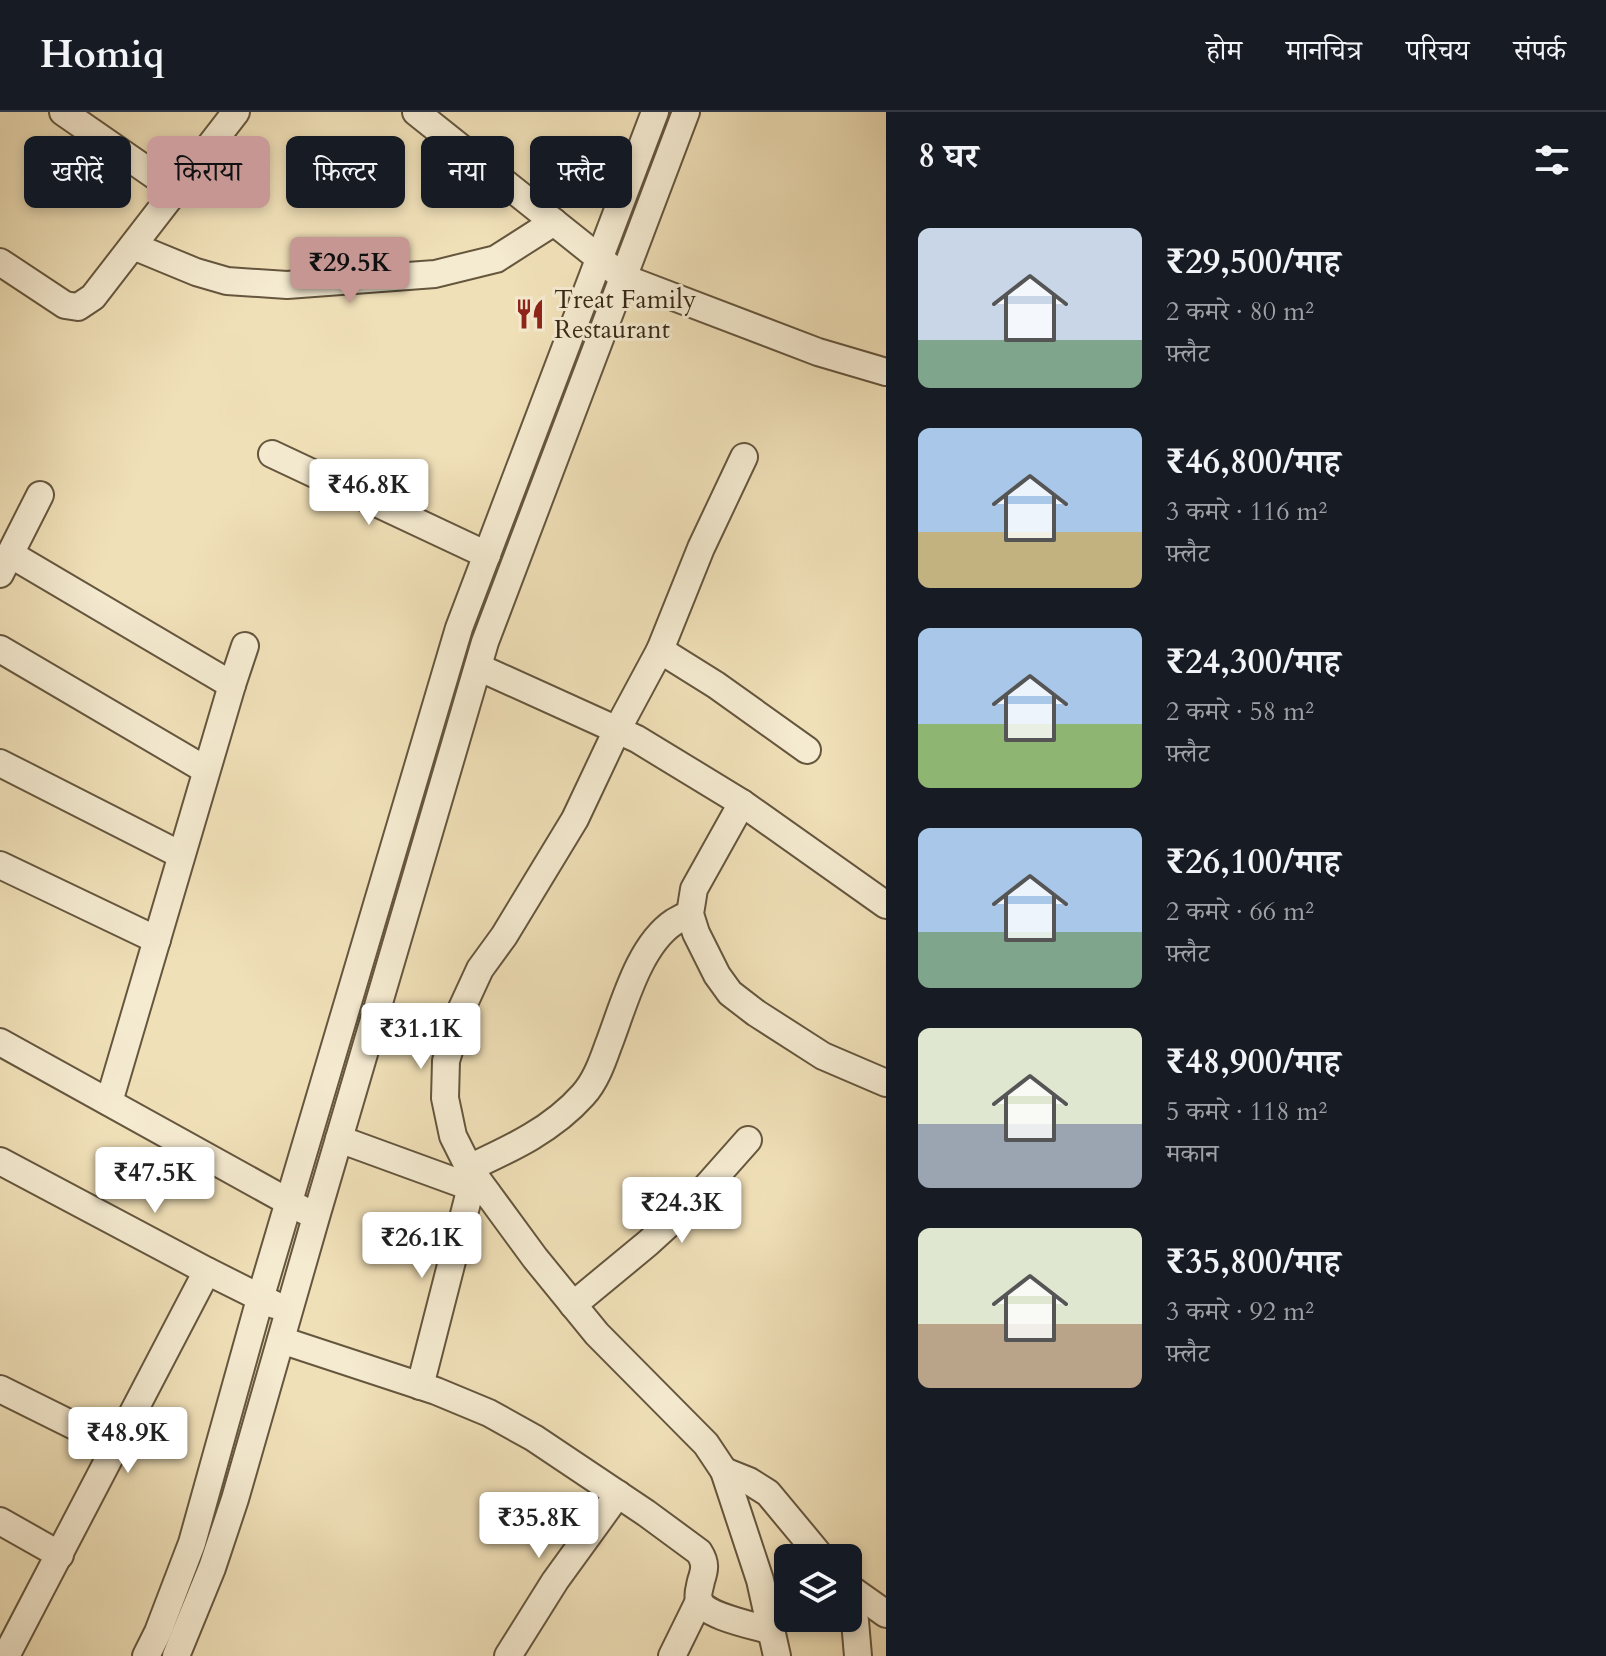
<!DOCTYPE html>
<html lang="hi">
<head>
<meta charset="utf-8">
<style>
	body { margin:0; font-family:Cardo,"Noto Serif Devanagari",serif; background:#242831; color:#f1f3f6; height:100vh; display:flex; flex-direction:column; font-size:30px; white-space:nowrap }
	* { box-sizing:border-box; margin:0 }
	p { font-size:26px; color:#9ea1a6 }
	.icon { flex:none; width:44px; height:44px; fill:none; stroke:currentColor; stroke-width:2; stroke-linecap:round; stroke-linejoin:round }
	.map { position:relative; flex:1; overflow:hidden }
	.side { display:flex; flex-direction:column; background:#171b24; width:720px }
	.side>* { flex:none }
	.hud { position:absolute; left:24px; top:24px; width:742px; height:72px; display:flex; gap:16px }
	.controls { position:absolute; left:774px; top:1432px; display:grid; gap:16px }
	.controls a { display:grid; place-items:center; width:88px; height:88px; border-radius:12px; background:#171b24; box-shadow:0 4px 12px #0003; font-size:40px }
	.price { position:absolute; translate:-50% -68px; padding:0 18px; border-radius:8px; background:#fff; color:#222; font-size:26px; line-height:52px; filter:drop-shadow(0 2px 4px #0008) }
	.price::after { content:''; position:absolute; left:50%; top:48px; width:24px; height:18px; margin-left:-12px; background:inherit; clip-path:polygon(0 0,100% 0,50% 100%) }
	.price.on { background:#c59692; color:#111 }
	ul { padding:0; list-style:none }
	li { display:flex; align-items:center; gap:24px; height:200px; padding:0 32px }
	li span { display:grid; place-items:center; flex:none; width:224px; height:160px; border-radius:12px; color:#555 }
	li>.icon { margin-inline-start:auto }
	span .icon { width:96px; height:96px; fill:#fffc; stroke-width:1 }
	li b { font-size:34px }
	h2 { display:flex; justify-content:space-between; align-items:center; height:96px; padding:0 32px; font-size:34px }
	.chip { padding:0 28px; border-radius:12px; background:#171b24; box-shadow:0 4px 12px #0003; font-size:28px; line-height:72px }
	.chip.on { background:#c59692; color:#111 }
	header { display:flex; align-items:center; gap:48px; box-sizing:border-box; height:112px; padding:0 40px; background:#171b24; border-bottom:2px solid #363941 }
	header strong { font-size:38px }
	nav { display:flex; gap:44px; margin-inline-start:auto; font-size:28px }
	main { display:flex; flex:1; min-height:0 }
	.map>svg:first-child { display:block }
</style>
</head>
<body>
<header>
<strong>Homiq</strong>
<nav><a>होम</a><a>मानचित्र</a><a>परिचय</a><a>संपर्क</a></nav>
</header>
<main>
<div class="map">
<svg width="886" height="1544" viewBox="0 0 886 1544">
	<rect width="100%" height="100%" fill="#f0e0b8"/>
	<filter id="stains"><feTurbulence type="fractalNoise" baseFrequency=".0025" numOctaves="4"/><feColorMatrix values="0 0 0 0 .2 0 0 0 0 .09 0 0 0 0 .02 0 0 0 .5 -.17"/></filter>
	<radialGradient id="worn" r=".72"><stop offset=".6" stop-color="#630" stop-opacity="0"/><stop offset="1" stop-color="#630" stop-opacity=".3"/></radialGradient>
	<g fill="none" stroke-linecap="round" stroke-linejoin="round">
		<g stroke="#65563e" stroke-width="30">
			<g id="minor">
				<polyline points="63,0 177,79"/>
				<polyline points="416,0 624,166 818,240 886,260"/>
				<polyline points="133,134 196,160 227,169 287,173 435,162 496,147 554,110"/>
				<polyline points="0,150 65,193 78,195 93,185 236,0"/>
				<polyline points="272,342 487,443"/>
				<polyline points="744,345 701,436 660,538 617,618 575,707 504,824 480,857 462,896 446,949 445,986 453,1024 469,1056 535,1146 597,1222 706,1332 724,1359 760,1468 777,1544"/>
				<polyline points="10,442 232,573"/>
				<polyline points="0,462 40,383"/>
				<polyline points="0,537 206,658"/>
				<polyline points="660,538 716,573 807,638"/>
				<polyline points="478,555 637,627 742,691 886,793"/>
				<polyline points="0,651 181,743"/>
				<polyline points="742,691 694,777 690,802 696,821 717,863 730,881 756,901 823,944 886,971"/>
				<polyline points="0,753 157,828"/>
				<polyline points="0,930 305,1099"/>
				<polyline points="109,990 232,573 245,534"/>
				<polyline points="339,1027 487,1081"/>
				<polyline points="0,1049 207,1159 275,1193"/>
				<path d="M469 1056C510 1037 552 1018 583 983 595 970 602 951 608 934 623 896 638 834 674 810 679 807 685 804 690 802"/>
				<polyline points="573,1193 648,1131 693,1090 748,1028"/>
				<path d="M281 1228 436 1279 489 1301 534 1326 646 1401 699 1440C706 1451 705 1457 701 1469 700 1475 697 1482 699 1488 704 1504 756 1514 772 1519"/>
				<polyline points="420,1274 471,1075"/>
				<polyline points="0,1277 115,1334"/>
				<polyline points="724,1359 749,1369 768,1381 822,1446"/>
				<polyline points="0,1409 60,1443"/>
				<polyline points="848,1475 886,1502"/>
				<polyline points="848,1487 855,1509 858,1544"/>
				<polyline points="6,1544 207,1159"/>
				<polyline points="146,1544 158,1520 192,1431 260,1187 459,516 655,0"/>
				<polyline points="176,1544 212,1456 235,1387 316,1105 485,530 686,0"/>
				<polyline points="508,1544 555,1469 618,1382"/>
				<polyline points="672,1544 699,1489"/>
			</g>
		</g>
		<use href="#minor" stroke="#f5ebd1" stroke-width="26"/>
	</g>
	<defs>
		<g id="restaurant-bare" transform="scale(2.4)"><path d="M-5-6h1v4h1v-4h1v4h1v-4h1v5L-1.5 .5V6h-2V.5L-5-1ZM5-6V6H3V1.5H1.5Q1.5-4 5-6Z" fill="#8f2418" stroke="#f5ebd1" stroke-width="2.5" paint-order="stroke"/></g>
	</defs>
	<g fill-rule="evenodd">
		<use href="#restaurant-bare" x="530" y="202"/>
	</g>
	<g text-anchor="middle" stroke-width="6" stroke-linejoin="round" paint-order="stroke">
		<g font-size="26" fill="#372816" stroke="#f5ebd1" text-anchor="start">
			<text x="554" y="196">Treat Family<tspan x="554" dy="30">Restaurant</tspan></text>
		</g>
	</g>
	<rect width="100%" height="100%" filter="url(#stains)"/>
	<rect width="100%" height="100%" fill="url(#worn)"/>
</svg>
<div class="controls">
<a><svg class="icon" aria-label="layers" viewBox="0 0 24 24"><path d="M12 4l9 5-9 5-9-5zM3 14l9 5 9-5"/></svg></a>
</div>
<b class="price on" style="left:350px;top:193px">₹29.5K</b>
<b class="price" style="left:369px;top:415px">₹46.8K</b>
<b class="price" style="left:421px;top:959px">₹31.1K</b>
<b class="price" style="left:155px;top:1103px">₹47.5K</b>
<b class="price" style="left:682px;top:1133px">₹24.3K</b>
<b class="price" style="left:422px;top:1168px">₹26.1K</b>
<b class="price" style="left:128px;top:1363px">₹48.9K</b>
<b class="price" style="left:539px;top:1448px">₹35.8K</b>
<div class="hud">
<a class="chip">खरीदें</a>
<a class="chip on">किराया</a>
<a class="chip">फ़िल्टर</a>
<a class="chip">नया</a>
<a class="chip">फ़्लैट</a>
</div>
</div>
<section class="side">
<h2>8 घर<svg class="icon" aria-label="filters" viewBox="0 0 24 24"><path d="M4 7h16M4 17h16"/><circle cx="9" cy="7" r="2"/><circle cx="15" cy="17" r="2"/></svg></h2>
<ul>
<li><span style="background:linear-gradient(#c9d6e8 70%,#7fa58c 0)"><svg class="icon" aria-label="home" viewBox="0 0 24 24"><path d="M3 11l9-7 9 7M6 9v11h12V9"/></svg></span><div><b>₹29,500/माह</b><p>2 कमरे · 80 m²</p><p>फ़्लैट</p></div></li>
<li><span style="background:linear-gradient(#a9c7e8 65%,#c2b280 0)"><svg class="icon" aria-label="home" viewBox="0 0 24 24"><path d="M3 11l9-7 9 7M6 9v11h12V9"/></svg></span><div><b>₹46,800/माह</b><p>3 कमरे · 116 m²</p><p>फ़्लैट</p></div></li>
<li><span style="background:linear-gradient(#a9c7e8 60%,#8fb573 0)"><svg class="icon" aria-label="home" viewBox="0 0 24 24"><path d="M3 11l9-7 9 7M6 9v11h12V9"/></svg></span><div><b>₹24,300/माह</b><p>2 कमरे · 58 m²</p><p>फ़्लैट</p></div></li>
<li><span style="background:linear-gradient(#a9c7e8 65%,#7fa58c 0)"><svg class="icon" aria-label="home" viewBox="0 0 24 24"><path d="M3 11l9-7 9 7M6 9v11h12V9"/></svg></span><div><b>₹26,100/माह</b><p>2 कमरे · 66 m²</p><p>फ़्लैट</p></div></li>
<li><span style="background:linear-gradient(#dfe7d0 60%,#9aa5b1 0)"><svg class="icon" aria-label="home" viewBox="0 0 24 24"><path d="M3 11l9-7 9 7M6 9v11h12V9"/></svg></span><div><b>₹48,900/माह</b><p>5 कमरे · 118 m²</p><p>मकान</p></div></li>
<li><span style="background:linear-gradient(#dfe7d0 60%,#b9a48a 0)"><svg class="icon" aria-label="home" viewBox="0 0 24 24"><path d="M3 11l9-7 9 7M6 9v11h12V9"/></svg></span><div><b>₹35,800/माह</b><p>3 कमरे · 92 m²</p><p>फ़्लैट</p></div></li>
</ul>
</section>
</main>
</body>
</html>
